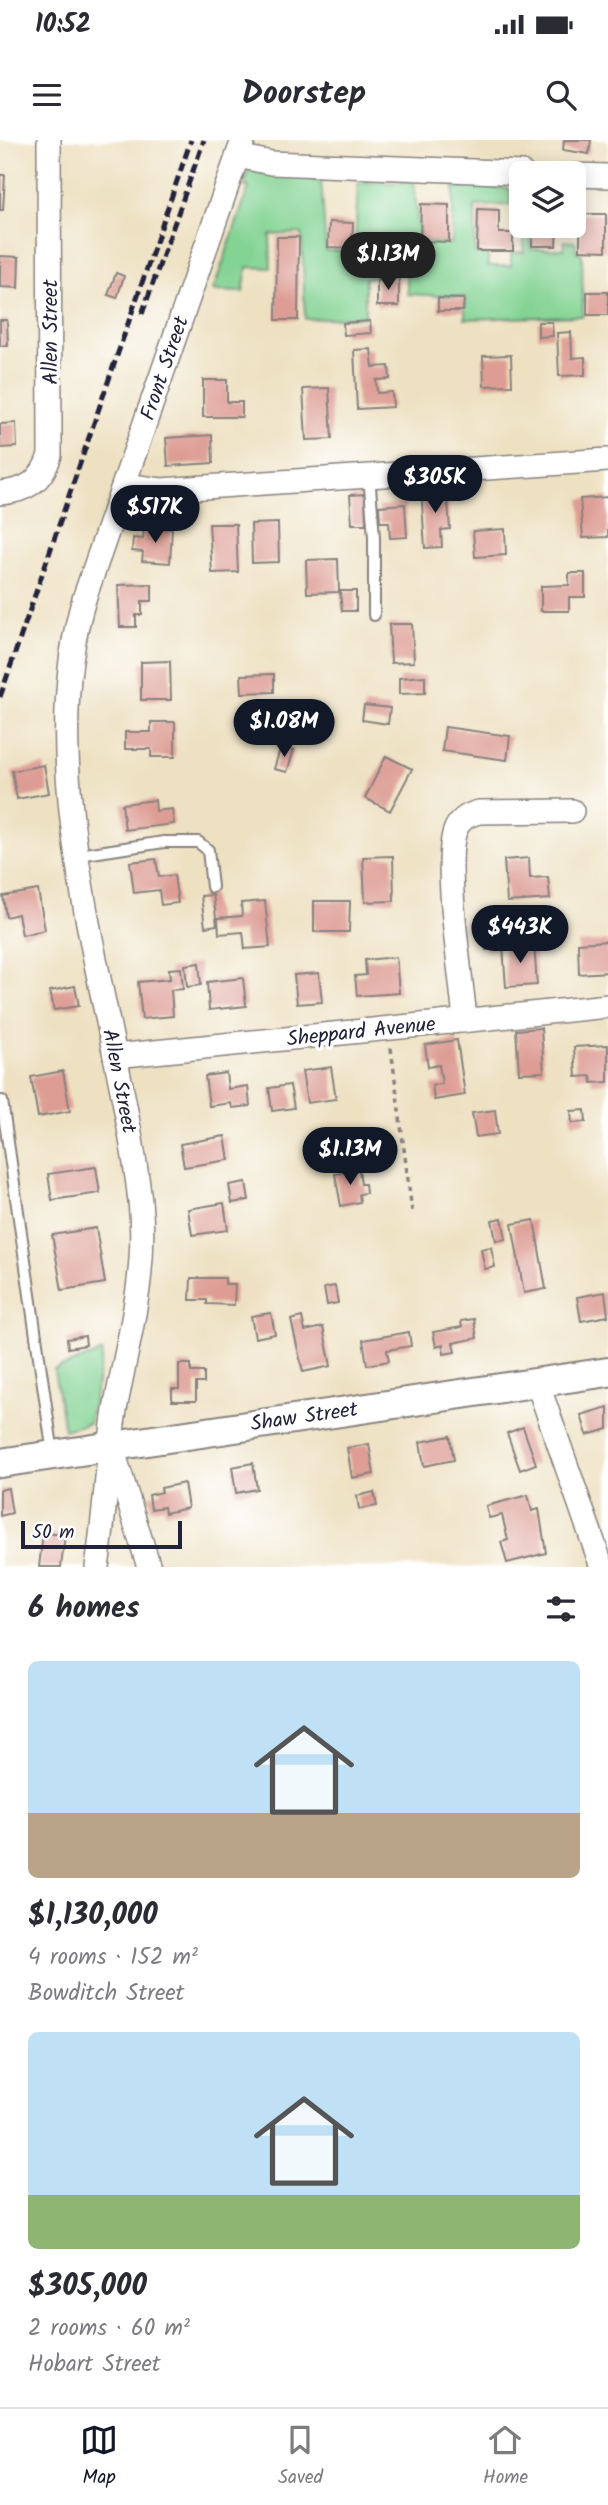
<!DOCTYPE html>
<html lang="en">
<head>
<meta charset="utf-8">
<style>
	body { margin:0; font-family:Kalam,sans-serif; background:#f7f7f7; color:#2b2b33; height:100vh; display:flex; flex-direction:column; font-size:26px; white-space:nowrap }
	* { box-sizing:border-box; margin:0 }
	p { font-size:23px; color:#7c7c81 }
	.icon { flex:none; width:38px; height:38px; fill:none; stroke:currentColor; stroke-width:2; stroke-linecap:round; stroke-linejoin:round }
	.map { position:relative; height:1427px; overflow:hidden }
	.sheet { display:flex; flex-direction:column; background:#fff; flex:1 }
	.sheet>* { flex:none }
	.buttons { position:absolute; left:509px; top:21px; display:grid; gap:14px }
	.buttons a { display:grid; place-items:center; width:77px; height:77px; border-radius:10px; background:#fff; box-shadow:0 4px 18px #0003; font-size:35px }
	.scale { position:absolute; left:21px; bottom:18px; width:161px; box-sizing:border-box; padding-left:7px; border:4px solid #22223b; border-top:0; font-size:19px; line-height:24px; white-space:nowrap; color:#22223b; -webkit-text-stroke:5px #fff; paint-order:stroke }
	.price { position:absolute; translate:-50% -60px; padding:0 16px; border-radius:24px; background:#111827; color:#fff; font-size:23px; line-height:46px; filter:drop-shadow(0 2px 4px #0008) }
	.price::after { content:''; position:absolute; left:50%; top:42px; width:21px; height:16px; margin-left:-10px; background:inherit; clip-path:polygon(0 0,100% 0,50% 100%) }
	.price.active { background:#222; color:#fff }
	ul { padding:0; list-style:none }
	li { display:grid; align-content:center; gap:14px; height:371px; padding:0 28px }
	li span { display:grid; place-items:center; height:217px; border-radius:10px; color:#555 }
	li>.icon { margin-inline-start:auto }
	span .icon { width:126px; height:126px; fill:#fffc; stroke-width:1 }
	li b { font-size:30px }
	h2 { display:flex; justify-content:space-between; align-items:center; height:84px; padding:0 28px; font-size:30px }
	.status { display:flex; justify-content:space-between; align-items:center; height:49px; padding:0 35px; background:#fff; direction:ltr }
	.status svg { height:19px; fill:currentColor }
	header { display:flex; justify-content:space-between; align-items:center; height:91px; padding:0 28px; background:#fff; font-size:32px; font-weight:800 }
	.tab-bar { display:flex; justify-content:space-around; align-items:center; height:98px; border-top:2px solid #e1e1e2; background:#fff; font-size:19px; color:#7c7c81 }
	.tab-bar a { display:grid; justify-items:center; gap:4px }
	.tab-bar .active { color:#111827 }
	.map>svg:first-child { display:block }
</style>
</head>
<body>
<div class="status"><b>10:52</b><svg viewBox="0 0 49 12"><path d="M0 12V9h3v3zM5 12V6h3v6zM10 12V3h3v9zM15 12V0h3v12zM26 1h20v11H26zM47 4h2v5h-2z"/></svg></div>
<header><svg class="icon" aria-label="menu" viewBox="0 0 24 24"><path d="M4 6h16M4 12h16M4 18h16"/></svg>Doorstep<svg class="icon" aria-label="search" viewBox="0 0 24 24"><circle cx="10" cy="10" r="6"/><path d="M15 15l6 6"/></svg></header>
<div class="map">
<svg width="608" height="1427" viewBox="0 0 608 1427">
	<rect width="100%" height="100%" fill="#fff"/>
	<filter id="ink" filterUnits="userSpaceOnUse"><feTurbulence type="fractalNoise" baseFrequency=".0143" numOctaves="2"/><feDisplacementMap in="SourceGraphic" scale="14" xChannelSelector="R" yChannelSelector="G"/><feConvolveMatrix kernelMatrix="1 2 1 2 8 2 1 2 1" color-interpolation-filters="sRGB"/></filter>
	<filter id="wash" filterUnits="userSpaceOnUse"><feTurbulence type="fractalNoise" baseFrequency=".00686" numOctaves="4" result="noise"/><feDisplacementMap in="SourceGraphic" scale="28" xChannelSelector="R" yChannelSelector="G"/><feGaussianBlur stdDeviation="1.57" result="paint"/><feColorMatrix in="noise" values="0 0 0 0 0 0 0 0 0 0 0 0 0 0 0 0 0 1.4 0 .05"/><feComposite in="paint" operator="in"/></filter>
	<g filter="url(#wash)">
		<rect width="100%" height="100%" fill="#eee1c2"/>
		<g fill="#83d393" stroke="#527a67" stroke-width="2">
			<polygon points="248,29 314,34 313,40 321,40 326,111 355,110 358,42 414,43 420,101 452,104 454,44 510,49 510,65 475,66 475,114 488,115 488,126 511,126 511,113 524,112 524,86 530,86 531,109 564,109 564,101 576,102 576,111 582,114 583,176 465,179 465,157 408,154 406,134 365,138 365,177 305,179 302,93 270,95 271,128 247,127 243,152 213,151 249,47 245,47"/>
			<polygon points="103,1212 89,1283 64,1290 54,1230"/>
		</g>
		<g id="blocks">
			<g fill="#dd9d94">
				<polygon points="564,0 591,0 589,14 563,10"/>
				<polygon points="0,35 5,35 3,70 0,70"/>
				<polygon points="421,64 449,65 449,102 420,101"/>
				<polygon points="478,69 499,70 499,93 513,93 513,111 477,111"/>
				<polygon points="580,74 606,74 606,111 580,110"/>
				<polygon points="329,82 353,83 352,108 328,107"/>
				<polygon points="532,86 557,86 556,106 532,106"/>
				<polygon points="277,97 299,97 298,180 276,180"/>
				<polygon points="0,116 19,117 18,148 0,147"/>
				<polygon points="116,133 124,136 117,158 108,155"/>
				<polygon points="399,138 399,166 377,166 377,139"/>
				<rect x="587" y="152" width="21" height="23"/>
				<polygon points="438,158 464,159 463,171 438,171"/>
				<polygon points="0,180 7,180 8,206 0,206"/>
				<polygon points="370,181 371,193 344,195 343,183"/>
				<polygon points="538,182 552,182 553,196 538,197"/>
				<polygon points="571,192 572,218 585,217 585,235 559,236 557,193"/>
				<polygon points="371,209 373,227 389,226 390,239 376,240 377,253 392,252 393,267 357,269 354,210"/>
				<polygon points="511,215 512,245 484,246 483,216"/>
				<polygon points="203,240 227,240 227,262 242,262 242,277 203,277"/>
				<polygon points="329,248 332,299 306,300 303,249"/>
				<polygon points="16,283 17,307 0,308 0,284"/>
				<polygon points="212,295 213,323 168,326 166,298"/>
				<polygon points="447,347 450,389 441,390 442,407 425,408 421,349"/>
				<polygon points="365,354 366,384 352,384 350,355"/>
				<polygon points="608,357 608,397 583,398 580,359"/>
				<polygon points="405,364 407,397 390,398 389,382 380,382 379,366"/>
				<polygon points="278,383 279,422 252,423 251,384"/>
				<polygon points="209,384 236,384 238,432 212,433"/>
				<polygon points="144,387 172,389 170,423 142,421 143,412 132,411 133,398 143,399"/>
				<polygon points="505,389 506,415 475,417 473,391"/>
				<polygon points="338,419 339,452 307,453 306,420"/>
				<polygon points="569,433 585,433 585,457 569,457 569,471 541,471 541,446 569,445"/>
				<polygon points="152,444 152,461 142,461 142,475 136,475 136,487 120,487 118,445"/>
				<polygon points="340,451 356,451 356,471 342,471"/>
				<polygon points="389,484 412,484 414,522 391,523"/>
				<polygon points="170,521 171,560 141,560 141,522"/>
				<polygon points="274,534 274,552 242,553 241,535"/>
				<polygon points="425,536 425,553 399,554 399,538"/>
				<polygon points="364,565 390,568 388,584 362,580"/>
				<polygon points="151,582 175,582 175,617 151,617 151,609 125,609 125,592 151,592"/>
				<polygon points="445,587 510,596 507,620 442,611"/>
				<polygon points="281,606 294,610 287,632 274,629"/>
				<polygon points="386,616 412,629 390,671 365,658"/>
				<polygon points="44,625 49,653 17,659 12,631"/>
				<polygon points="155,660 156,671 172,669 174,684 125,690 122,664"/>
				<polygon points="393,716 394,761 365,762 363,717"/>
				<polygon points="529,718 530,738 548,737 550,759 507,762 504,720"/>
				<polygon points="156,719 159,737 174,735 178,763 161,765 159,750 134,753 130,722"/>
				<polygon points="38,750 45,790 22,795 18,774 6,777 3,756"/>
				<polygon points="213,755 217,785 205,787 201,756"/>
				<polygon points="265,761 270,807 245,809 243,792 219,794 218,778 242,776 241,763"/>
				<polygon points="314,761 350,761 349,792 314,792"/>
				<polygon points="495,790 497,809 486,810 484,791"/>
				<polygon points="608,801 608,832 579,834 578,803"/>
				<polygon points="534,804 537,845 506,847 503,806"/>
				<polygon points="396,817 399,853 357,856 355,836 366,835 365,820"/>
				<polygon points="199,823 201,845 187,847 185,825"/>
				<polygon points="181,828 183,849 171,850 173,876 142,879 138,842 170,839 169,829"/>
				<polygon points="319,833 322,862 297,864 294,835"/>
				<polygon points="243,838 246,866 209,870 207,842"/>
				<polygon points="75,846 79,866 54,870 50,851"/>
				<polygon points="541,888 544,932 519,933 516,890"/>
				<polygon points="457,900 465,955 434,960 432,945 442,944 439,925 428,927 425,905"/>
				<polygon points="608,905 608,942 592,943 591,936 576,937 574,907"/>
				<polygon points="331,927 336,959 307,963 302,931"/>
				<polygon points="63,931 70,971 38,977 31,937"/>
				<polygon points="226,933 228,949 248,946 250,966 232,968 231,963 209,966 205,936"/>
				<polygon points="290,945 294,968 272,971 269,948"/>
				<polygon points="495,970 498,994 476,997 472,973"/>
				<polygon points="585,970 586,982 572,983 571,971"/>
				<polygon points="225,996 229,1020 184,1027 180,1004"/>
				<polygon points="96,1027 100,1053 52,1060 48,1034"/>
				<polygon points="359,1030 361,1044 365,1044 366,1053 359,1054 360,1062 341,1066 335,1034"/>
				<polygon points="246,1042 249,1060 232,1063 229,1045"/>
				<polygon points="224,1063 228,1090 192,1095 188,1069"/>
				<polygon points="502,1078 506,1099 496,1101 492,1080"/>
				<polygon points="534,1080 546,1149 524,1153 512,1084"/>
				<polygon points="96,1088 105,1143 62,1150 52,1095"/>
				<polygon points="491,1107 495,1127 485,1129 481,1109"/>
				<polygon points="191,1138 225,1138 225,1144 235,1144 234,1165 207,1164 207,1160 190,1160"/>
				<polygon points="335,1146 338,1163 327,1165 324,1148"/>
				<polygon points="605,1152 608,1176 581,1181 577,1157"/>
				<polygon points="271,1173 275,1194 255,1198 251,1176"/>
				<polygon points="302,1177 305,1191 323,1187 331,1226 303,1232 291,1180"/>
				<polygon points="474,1179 477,1198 453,1203 455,1212 444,1214 443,1205 436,1207 433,1192 462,1187 461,1181"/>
				<polygon points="409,1192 411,1206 387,1210 389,1221 367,1225 363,1200"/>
				<polygon points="85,1196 86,1205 68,1208 67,1199"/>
				<polygon points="179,1224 191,1224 191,1232 204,1232 204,1243 196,1243 196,1261 172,1261 172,1249 179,1249"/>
				<polygon points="608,1267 608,1289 587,1295 581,1275"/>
				<polygon points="523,1287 536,1324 520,1330 507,1293"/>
				<polygon points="450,1296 454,1320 424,1326 420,1302"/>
				<polygon points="369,1304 374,1334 352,1338 347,1308"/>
				<polygon points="253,1323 257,1349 236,1353 232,1327"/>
				<polygon points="184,1343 188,1368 165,1373 164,1367 151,1369 149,1355 162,1352 161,1348"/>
				<polygon points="8,1348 12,1373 0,1376 0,1350"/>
				<polygon points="374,1352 377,1366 359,1369 357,1356"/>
				<polygon points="528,1355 532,1371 539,1369 546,1413 507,1423 501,1402 508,1400 502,1375 489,1378 486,1366"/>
				<polygon points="43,1393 65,1395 61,1427 39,1427"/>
			</g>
		</g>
	</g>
	<g filter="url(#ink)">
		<use href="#blocks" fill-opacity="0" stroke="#88827e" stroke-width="2"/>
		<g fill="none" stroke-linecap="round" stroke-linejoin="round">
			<g stroke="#88827e" stroke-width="14">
				<g id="service">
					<polyline points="369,334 374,397 374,475"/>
					<polyline points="79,715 164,702 198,702 208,710 212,747"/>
					<polyline points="2,961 53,1314"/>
				</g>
			</g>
			<g stroke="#88827e" stroke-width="26">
				<g id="minor">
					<polyline points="238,16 271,23 522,33"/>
					<polyline points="574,35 608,36"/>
					<polyline points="124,345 161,350 608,320"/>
					<path d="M0 353C27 351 42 341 50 315L49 0"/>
					<path d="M465 880C462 841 443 723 455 691 459 680 467 675 479 672L572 671"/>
					<polyline points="115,916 608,866"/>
					<polyline points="537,1242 602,1427"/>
					<polyline points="115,1317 149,1427"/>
					<path d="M97 1427C105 1375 107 1322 115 1270 128 1199 148 1134 140 1061 119 875 28 637 85 456L243 0"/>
				</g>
			</g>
			<g stroke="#88827e" stroke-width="32">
				<polyline id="tertiary" points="0,1323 608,1232"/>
			</g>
			<polyline stroke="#88827e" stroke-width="3.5" stroke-dasharray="5 5" stroke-linecap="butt" points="391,908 412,1071"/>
			<use href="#service" stroke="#fff" stroke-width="10"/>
			<use href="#minor" stroke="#fff" stroke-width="23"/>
			<use href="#tertiary" stroke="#fff" stroke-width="28"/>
			<g stroke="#22223b" stroke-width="5" stroke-dasharray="10 5" stroke-linecap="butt">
				<polyline points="142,174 204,0"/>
				<polyline points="0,557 191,0"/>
			</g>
		</g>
	</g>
	<g text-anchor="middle" stroke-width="7" stroke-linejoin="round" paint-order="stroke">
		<g font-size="21" fill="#22223b" stroke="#fff">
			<text transform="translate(50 192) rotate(-90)" y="7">Allen Street</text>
			<text transform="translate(164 228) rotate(-71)" y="7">Front Street</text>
			<text transform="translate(361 891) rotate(-6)" y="7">Sheppard Avenue</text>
			<text transform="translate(120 941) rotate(79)" y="7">Allen Street</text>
			<text transform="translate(304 1276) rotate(-8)" y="7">Shaw Street</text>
		</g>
	</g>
</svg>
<div class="buttons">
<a><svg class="icon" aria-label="layers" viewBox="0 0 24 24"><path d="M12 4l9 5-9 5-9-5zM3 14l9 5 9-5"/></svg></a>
</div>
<div class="scale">50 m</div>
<b class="price active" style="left:388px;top:152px">$1.13M</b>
<b class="price" style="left:435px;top:375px">$305K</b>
<b class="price" style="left:155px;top:405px">$517K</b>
<b class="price" style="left:284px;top:619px">$1.08M</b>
<b class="price" style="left:520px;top:825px">$443K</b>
<b class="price" style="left:350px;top:1047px">$1.13M</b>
</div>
<section class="sheet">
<h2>6 homes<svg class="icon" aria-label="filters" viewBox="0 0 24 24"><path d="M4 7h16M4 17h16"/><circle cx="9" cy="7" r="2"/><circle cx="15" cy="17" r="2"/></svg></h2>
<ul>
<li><span style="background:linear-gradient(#bfe0f5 70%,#b9a48a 0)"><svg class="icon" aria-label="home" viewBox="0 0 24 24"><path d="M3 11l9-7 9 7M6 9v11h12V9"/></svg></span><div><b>$1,130,000</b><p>4 rooms · 152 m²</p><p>Bowditch Street</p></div></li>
<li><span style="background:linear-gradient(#bfe0f5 75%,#8fb573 0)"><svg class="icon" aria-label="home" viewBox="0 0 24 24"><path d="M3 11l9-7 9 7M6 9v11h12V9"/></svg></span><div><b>$305,000</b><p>2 rooms · 60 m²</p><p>Hobart Street</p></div></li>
</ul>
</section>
<nav class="tab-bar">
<a class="active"><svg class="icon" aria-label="map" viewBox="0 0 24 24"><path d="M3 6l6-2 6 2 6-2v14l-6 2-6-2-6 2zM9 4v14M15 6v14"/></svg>Map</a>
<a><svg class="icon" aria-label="saved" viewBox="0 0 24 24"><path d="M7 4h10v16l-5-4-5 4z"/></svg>Saved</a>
<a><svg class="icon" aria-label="home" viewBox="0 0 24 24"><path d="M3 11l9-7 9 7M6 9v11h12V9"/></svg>Home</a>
</nav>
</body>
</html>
